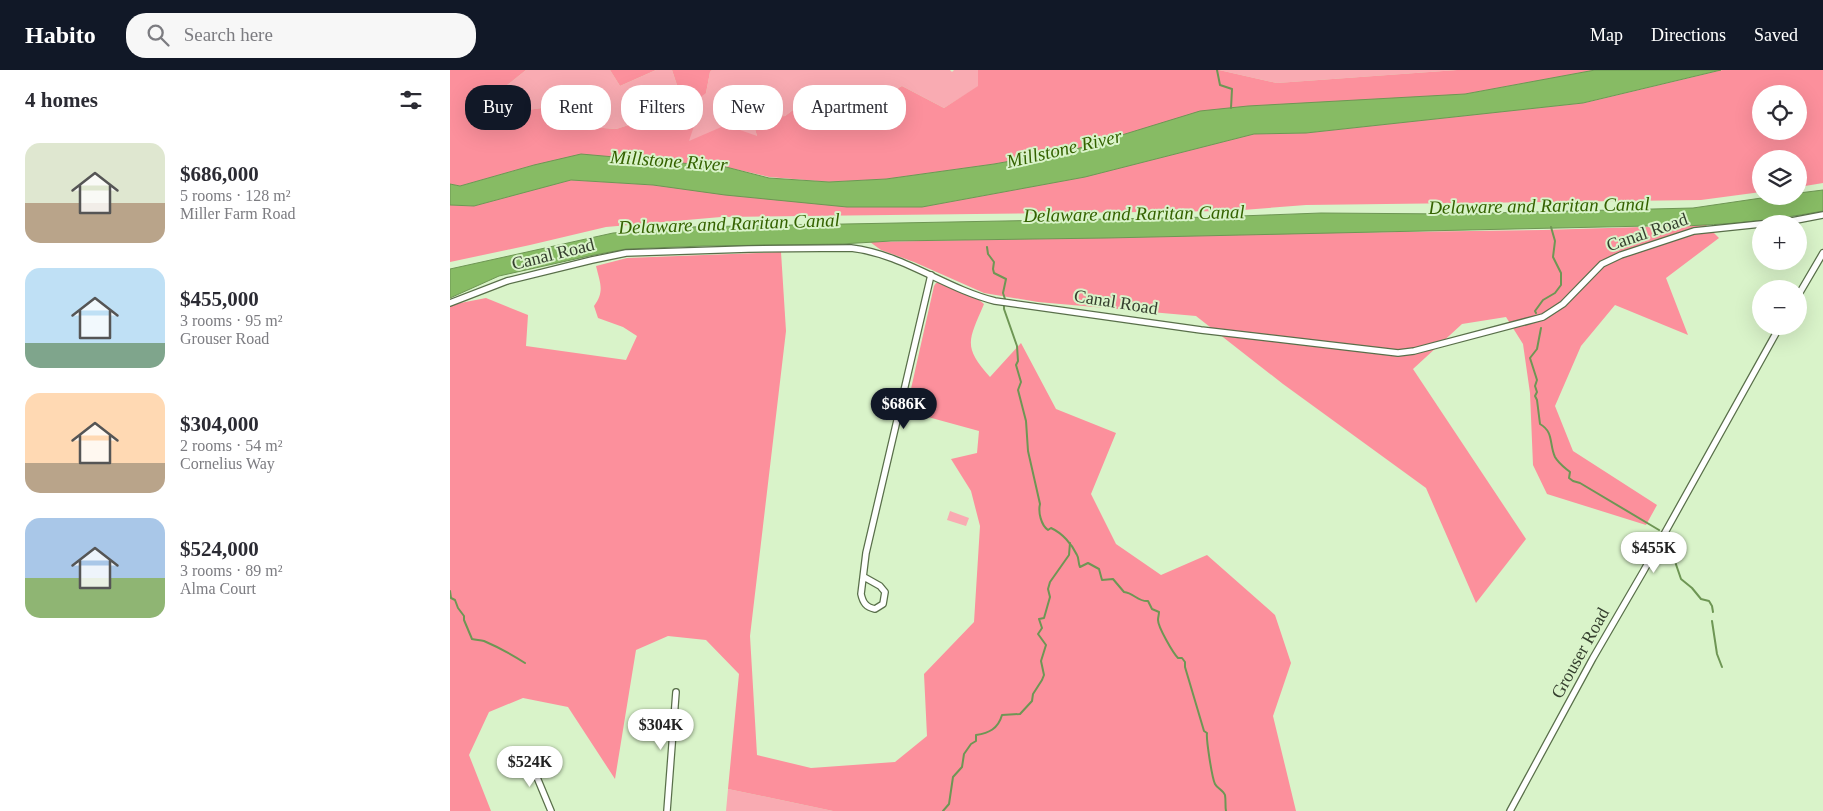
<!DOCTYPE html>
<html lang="en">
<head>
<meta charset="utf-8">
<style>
	body { margin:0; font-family:Georgia,serif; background:#f7f7f7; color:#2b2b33; height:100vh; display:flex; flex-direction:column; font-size:19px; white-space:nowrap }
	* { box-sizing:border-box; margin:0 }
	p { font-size:16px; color:#7c7c81 }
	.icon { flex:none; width:28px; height:28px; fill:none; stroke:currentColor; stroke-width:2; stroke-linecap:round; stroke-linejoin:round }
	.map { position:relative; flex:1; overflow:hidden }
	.drawer { display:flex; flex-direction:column; background:#fff; width:450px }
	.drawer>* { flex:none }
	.top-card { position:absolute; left:15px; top:15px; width:475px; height:45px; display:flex; gap:10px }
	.controls { position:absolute; left:1302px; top:15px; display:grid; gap:10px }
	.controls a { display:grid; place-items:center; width:55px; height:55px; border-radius:50%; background:#fff; box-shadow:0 5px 20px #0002; font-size:25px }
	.price { position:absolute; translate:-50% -42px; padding:0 11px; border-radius:18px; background:#fff; color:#222; font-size:16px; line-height:32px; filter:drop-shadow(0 1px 2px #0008) }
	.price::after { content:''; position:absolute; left:50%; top:30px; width:15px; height:11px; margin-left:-8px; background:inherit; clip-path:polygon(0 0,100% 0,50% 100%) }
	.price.selected { background:#111827; color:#fff }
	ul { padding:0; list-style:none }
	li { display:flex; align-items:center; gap:15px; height:125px; padding:0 25px }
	li span { display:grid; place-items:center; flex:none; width:140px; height:100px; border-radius:15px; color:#555 }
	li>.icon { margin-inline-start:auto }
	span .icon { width:60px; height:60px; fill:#fffc; stroke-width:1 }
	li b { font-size:21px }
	h2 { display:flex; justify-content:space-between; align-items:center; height:60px; padding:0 25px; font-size:21px }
	.pill { padding:0 18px; border-radius:20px; background:#fff; box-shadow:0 5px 20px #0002; font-size:18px; line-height:45px }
	.pill.selected { background:#111827; color:#fff }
	header { display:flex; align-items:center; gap:30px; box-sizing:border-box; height:70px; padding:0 25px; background:#111827; color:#fff }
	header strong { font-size:24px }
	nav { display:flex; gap:28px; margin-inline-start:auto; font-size:18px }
	.search { width:350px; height:45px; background:#f7f7f7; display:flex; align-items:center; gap:12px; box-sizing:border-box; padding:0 18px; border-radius:20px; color:#7c7c81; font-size:19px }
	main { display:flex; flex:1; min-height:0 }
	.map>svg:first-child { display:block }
</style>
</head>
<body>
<header>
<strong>Habito</strong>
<div class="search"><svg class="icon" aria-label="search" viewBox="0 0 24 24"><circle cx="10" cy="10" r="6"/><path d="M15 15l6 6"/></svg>Search here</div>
<nav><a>Map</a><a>Directions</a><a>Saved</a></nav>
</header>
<main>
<section class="drawer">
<h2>4 homes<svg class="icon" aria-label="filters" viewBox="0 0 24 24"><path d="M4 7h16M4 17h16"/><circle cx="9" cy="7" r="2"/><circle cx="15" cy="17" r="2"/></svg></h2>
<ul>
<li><span style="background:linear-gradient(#dfe7d0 60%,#b9a48a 0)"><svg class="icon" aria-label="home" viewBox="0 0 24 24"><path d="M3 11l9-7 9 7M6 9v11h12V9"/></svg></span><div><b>$686,000</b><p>5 rooms · 128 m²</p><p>Miller Farm Road</p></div></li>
<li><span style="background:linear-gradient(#bfe0f5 75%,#7fa58c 0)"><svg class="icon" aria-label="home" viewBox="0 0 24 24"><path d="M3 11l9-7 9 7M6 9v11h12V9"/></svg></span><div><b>$455,000</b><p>3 rooms · 95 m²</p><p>Grouser Road</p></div></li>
<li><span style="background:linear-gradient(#ffd9b3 70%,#b9a48a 0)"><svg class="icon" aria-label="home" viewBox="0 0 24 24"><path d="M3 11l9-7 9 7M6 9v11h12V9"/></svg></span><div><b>$304,000</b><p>2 rooms · 54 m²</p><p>Cornelius Way</p></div></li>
<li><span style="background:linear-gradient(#a9c7e8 60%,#8fb573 0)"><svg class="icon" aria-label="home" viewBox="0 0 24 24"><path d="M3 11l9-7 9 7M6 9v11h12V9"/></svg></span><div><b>$524,000</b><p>3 rooms · 89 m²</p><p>Alma Court</p></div></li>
</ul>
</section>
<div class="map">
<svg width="1373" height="741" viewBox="0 0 1373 741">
	<rect width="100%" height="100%" fill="#d9f3c9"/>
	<g fill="#f9abb2">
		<polygon points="76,0 160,0 170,16 206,0 222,0 231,27 256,23 260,2 262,0 500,0 502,2 504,0 528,0 529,16 494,38 452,16 389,47 353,54 355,31 335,46 302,49 307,66 238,72 229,55 217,57 199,28 185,53 166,59 141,57 128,33 70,41 53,29 56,16"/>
		<polygon points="769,0 1007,0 827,13"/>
		<polygon points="500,441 519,448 516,456 497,450"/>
		<polygon points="278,719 383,741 276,741"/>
	</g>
	<g fill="#fc909c" fill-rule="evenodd">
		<polygon points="0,0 76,0 56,16 54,30 70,41 128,33 141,57 166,59 185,53 200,27 218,57 229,55 237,40 249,41 239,71 276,55 307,66 302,49 335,46 355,31 362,34 354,53 389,47 452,16 494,38 528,16 528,0 769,0 827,13 1007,0 1145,0 1015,24 689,60 623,80 544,94 436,109 379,112 319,107 276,97 84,95 10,116 0,114"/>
		<polygon points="160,0 206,0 170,16"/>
		<polygon points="222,0 262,0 260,2 256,23 245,31 231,27"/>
		<path d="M1272 0H1373V113L1349 117V89H1311V122L1251 130 856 135 780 141 271 147 156 157 80 175 0 192V135L24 136 121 110 203 115 472 137 635 107 804 64 856 63 1134 33ZM1311 24H1349V61H1311Z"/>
		<polygon points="1256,155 1269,168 1216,208 1238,265 1165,235 1131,276 1105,336 1123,381 1207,435 1196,455 1097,424 1083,395 1080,323 1073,274 1056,247 1012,254 963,299 1076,469 1026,533 976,418 833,314 746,246 588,232 534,223 464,192 431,180 420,172 802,164 1093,160"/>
		<path d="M331 182 336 261 300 566 307 685 361 698 445 692 477 666 474 604 524 552 530 456 521 421 501 389 527 383 529 361 456 341 484 216 486 213H490L528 229 534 234C519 270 512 276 540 307L571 273 606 339 666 363 641 424 666 474 711 505 757 485 825 545 841 593 823 646 846 741H383L278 719 289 604 256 570 218 566 186 580 165 709 118 637 73 628 39 642 19 685 41 741H0V235L36 228 78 245 76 276 176 290 187 266 173 257 148 248 144 236C155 221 150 213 146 196L177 188Z"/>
	</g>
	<g fill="#87bb64" stroke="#6e9654">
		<polygon points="1145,0 1271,0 1133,33 856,63 804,64 635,107 472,137 397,137 275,125 203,115 121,110 24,136 0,135 0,114 10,116 84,95 131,84 276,97 319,108 379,112 436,109 544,94 623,80 750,41 798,36 1015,24"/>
		<path d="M1373 120V141C1315 152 1256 157 1198 156L657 168 441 171 391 174 253 176 176 179 139 186 49 206 0 228V199L163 163 238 157 763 147 871 143 1001 144 1243 138 1325 126H1349V123Z"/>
	</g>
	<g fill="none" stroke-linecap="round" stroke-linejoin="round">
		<g stroke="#6e9654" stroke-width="2">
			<polyline points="767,0 770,15 782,19 781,38"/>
			<polyline points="537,177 538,184 544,192 543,199 544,203 556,209 553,223 555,229"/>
			<path d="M554 235V239L567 276 568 291 566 295 571 312 568 320 576 351 578 381 590 434C588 442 591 455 598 460L601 458C612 463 622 474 627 485 629 488 628 493 630 497L638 493 649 499 652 510 663 509 674 522C684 523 688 532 698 531L702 539 709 542C709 545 708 547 708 550 708 557 723 583 728 588H732L735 592V597L754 661 757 663C756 669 762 708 765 714 767 718 773 720 775 725 776 731 775 736 776 741"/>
			<polyline points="1086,243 1085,241 1093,230 1105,223 1111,215 1111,203 1103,187 1105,171 1101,157"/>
			<path d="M1091 258 1087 279 1080 288 1087 310 1085 316 1087 322 1085 326 1087 330 1090 354C1104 362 1099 374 1105 387 1109 394 1114 397 1120 402L1119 408 1123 411 1130 413 1209 460"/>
			<polyline points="1219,465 1219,474 1231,509 1242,518 1251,529 1259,531 1262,536 1263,542"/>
			<path d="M0 521 1 528 5 530 8 538 14 546V550L22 569C26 570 30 570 34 571 48 577 61 584 75 593"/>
			<polyline points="1262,551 1267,584 1272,597"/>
			<path d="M493 741 499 734 503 707 512 697 514 684 521 674 526 671V665C539 663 548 659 552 645L570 644 582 631 583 624 592 610 594 605 591 591 596 575 588 564 592 558 589 549 594 548 600 527 598 519 600 512 619 485 620 473"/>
		</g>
		<g stroke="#596f4a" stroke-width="8">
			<g id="minor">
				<polyline points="1313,154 1331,153 1373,145"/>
				<polyline points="1349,224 1373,183"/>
				<path d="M0 233 57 211 142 190 176 183 298 179 401 178C453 184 496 219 545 231L751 260 948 283 964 281 1093 247 1113 234 1152 194 1171 185 1244 161 1311 154"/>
				<path d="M414 507 430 516 435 522 433 534 425 539C416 537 413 533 411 524L416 483 481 205"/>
				<polyline points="81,687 86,705 101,741"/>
				<polyline points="217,741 226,622"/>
				<polyline points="1060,741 1143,588 1193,502 1330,256"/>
			</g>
		</g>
		<use href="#minor" stroke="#fff" stroke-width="5.5"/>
	</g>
	<g text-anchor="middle" stroke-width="4" stroke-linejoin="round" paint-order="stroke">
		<g font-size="18" fill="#353f2e" stroke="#d9f3c9">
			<text transform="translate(1197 162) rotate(-19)" y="6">Canal Road</text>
			<text transform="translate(103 184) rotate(-14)" y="6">Canal Road</text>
			<text transform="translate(666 232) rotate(9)" y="6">Canal Road</text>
			<text transform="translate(1130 583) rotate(-61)" y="6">Grouser Road</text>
		</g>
		<g font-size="19" font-style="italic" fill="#346200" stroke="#d9f3c9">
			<text transform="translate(614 78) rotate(-13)" y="7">Millstone River</text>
			<text transform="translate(219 90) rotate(4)" y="7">Millstone River</text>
			<text transform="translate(1089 135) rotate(-1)" y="7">Delaware and Raritan Canal</text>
			<text transform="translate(684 143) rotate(-1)" y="7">Delaware and Raritan Canal</text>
			<text transform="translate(279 153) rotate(-2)" y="7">Delaware and Raritan Canal</text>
		</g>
	</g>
</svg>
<div class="controls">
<a><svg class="icon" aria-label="locate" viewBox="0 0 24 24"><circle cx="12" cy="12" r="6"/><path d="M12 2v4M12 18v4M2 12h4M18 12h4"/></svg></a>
<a><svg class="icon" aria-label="layers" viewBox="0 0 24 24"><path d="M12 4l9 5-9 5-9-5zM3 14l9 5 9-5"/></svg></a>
<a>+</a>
<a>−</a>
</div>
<b class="price selected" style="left:454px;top:360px">$686K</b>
<b class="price" style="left:1204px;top:504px">$455K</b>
<b class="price" style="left:211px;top:681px">$304K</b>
<b class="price" style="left:80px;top:718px">$524K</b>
<div class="top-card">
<a class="pill selected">Buy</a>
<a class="pill">Rent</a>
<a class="pill">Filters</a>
<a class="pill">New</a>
<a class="pill">Apartment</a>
</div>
</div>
</main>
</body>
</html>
